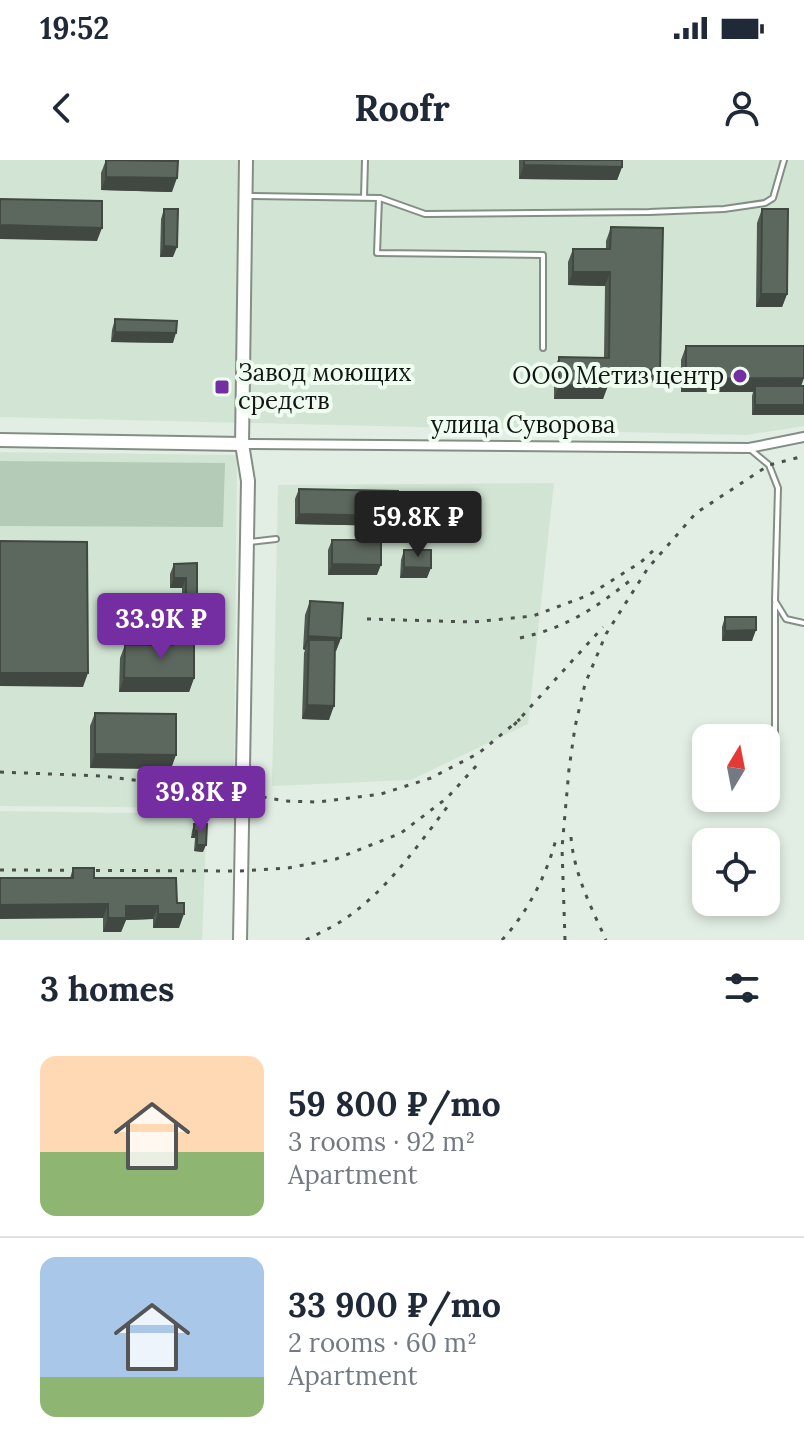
<!DOCTYPE html>
<html lang="en">
<head>
<meta charset="utf-8">
<style>
	body { margin:0; font-family:Lora,serif; background:#f6f6f7; color:#1f2937; height:100vh; display:flex; flex-direction:column; font-size:30px; white-space:nowrap }
	* { box-sizing:border-box; margin:0 }
	p { font-size:26px; color:#747a83 }
	.icon { flex:none; width:44px; height:44px; fill:none; stroke:currentColor; stroke-width:2; stroke-linecap:round; stroke-linejoin:round }
	.map { position:relative; height:780px; overflow:hidden }
	.sheet { display:flex; flex-direction:column; background:#fff; flex:1 }
	.sheet>* { flex:none }
	.needle { width:52px; rotate:10deg }
	.buttons { position:absolute; left:692px; top:564px; display:grid; gap:16px }
	.buttons a { display:grid; place-items:center; width:88px; height:88px; border-radius:16px; background:#fff; box-shadow:0 4px 12px #0003; font-size:40px }
	.price { position:absolute; translate:-50% -68px; padding:0 18px; border-radius:8px; background:#742ea1; color:#fff; font-size:26px; line-height:52px; filter:drop-shadow(0 2px 4px #0008) }
	.price::after { content:''; position:absolute; left:50%; top:48px; width:24px; height:18px; margin-left:-12px; background:inherit; clip-path:polygon(0 0,100% 0,50% 100%) }
	.price.selected { background:#222; color:#fff }
	ul { padding:0; list-style:none }
	li { display:flex; align-items:center; gap:24px; height:200px; padding:0 40px }
	li+li { border-top:2px solid #e0e1e3 }
	li span { display:grid; place-items:center; flex:none; width:224px; height:160px; border-radius:16px; color:#555 }
	li>.icon { margin-inline-start:auto }
	span .icon { width:96px; height:96px; fill:#fffc; stroke-width:1 }
	li b { font-size:34px }
	h2 { display:flex; justify-content:space-between; align-items:center; height:96px; padding:0 40px; font-size:34px }
	.status { display:flex; justify-content:space-between; align-items:center; height:56px; padding:0 40px; background:#fff; direction:ltr }
	.status svg { height:22px; fill:currentColor }
	header { display:flex; justify-content:space-between; align-items:center; height:104px; padding:0 40px; background:#fff; font-size:36px; font-weight:800 }
	.map>svg:first-child { display:block }
</style>
</head>
<body>
<div class="status"><b>19:52</b><svg viewBox="0 0 49 12"><path d="M0 12V9h3v3zM5 12V6h3v6zM10 12V3h3v9zM15 12V0h3v12zM26 1h20v11H26zM47 4h2v5h-2z"/></svg></div>
<header><svg class="icon" aria-label="back" viewBox="0 0 24 24"><path d="M15 5l-7 7 7 7"/></svg>Roofr<svg class="icon" aria-label="person" viewBox="0 0 24 24"><circle cx="12" cy="8" r="4"/><path d="M4 21q1-7 8-7t8 7"/></svg></header>
<div class="map">
<svg width="804" height="780" viewBox="0 0 804 780">
	<rect width="100%" height="100%" fill="#e2eee3"/>
	<g fill="#d2e5d4">
		<polygon points="0,0 804,0 804,266 747,275 0,257"/>
		<polygon points="0,292 237,295 234,648 0,646"/>
		<polygon points="554,323 528,564 411,620 272,626 278,325"/>
		<polygon points="0,651 207,654 202,780 0,780"/>
	</g>
	<polygon fill="#b4cbb7" points="0,301 225,303 223,367 0,366"/>
	<g fill="none" stroke-linecap="round" stroke-linejoin="round">
		<g stroke="#838f84" stroke-width="8">
			<g id="lane">
				<polyline points="248,36 379,38 377,93 543,95 543,188"/>
				<polyline points="364,37 365,0"/>
				<polyline points="380,38 425,54 649,52 724,49 765,43 773,38 784,0"/>
				<polyline points="751,290 769,305 778,328 775,441 786,459 804,463"/>
				<polyline points="249,382 276,379"/>
				<polyline points="775,444 775,637"/>
			</g>
		</g>
		<g stroke="#838f84" stroke-width="12">
			<polyline id="street" points="242,284 749,288 804,277"/>
		</g>
		<g stroke="#838f84" stroke-width="16">
			<g id="secondary">
				<polyline points="0,280 242,284"/>
				<polyline points="240,780 248,321 242,284 246,0"/>
			</g>
		</g>
		<use href="#lane" stroke="#fff" stroke-width="4"/>
		<use href="#street" stroke="#fff" stroke-width="8"/>
		<use href="#secondary" stroke="#fff" stroke-width="12"/>
		<g stroke="#4a504b" stroke-width="3" stroke-dasharray="4 8" stroke-linecap="butt">
			<polyline points="367,459 473,462 533,456 589,435 641,402 654,390"/>
			<path d="M520 478C568 467 594 449 632 419"/>
			<polyline points="514,565 603,467"/>
			<polyline points="0,612 101,616 241,633 285,641 318,642 381,634 431,618 479,593 520,559"/>
			<path d="M571 677C574 714 591 747 606 780"/>
			<polyline points="0,710 240,711 288,708 336,699 401,673 447,638 477,605"/>
			<path d="M306 780C317 774 329 769 340 762 386 733 418 685 451 642"/>
			<path d="M502 780C528 752 548 713 557 675"/>
			<polyline points="565,780 562,688 569,609 575,567 585,524 606,474 648,408 696,353 769,305 804,296"/>
		</g>
	</g>
	<g fill="#4f5950">
		<polygon points="106,0 172,32 101,30 101,13"/>
		<polygon points="519,0 622,0 622,7 617,20 519,19"/>
		<polygon points="164,49 173,97 160,97 161,59"/>
		<polygon points="762,49 787,134 782,147 756,147 757,63"/>
		<polygon points="611,67 655,223 608,222 603,239 554,239 554,210 559,197 604,197 605,126 568,125 568,102 573,89 606,89 606,81"/>
		<polygon points="115,159 173,183 111,182 112,170"/>
		<polygon points="686,186 804,186 752,255 752,236 753,232 681,232 681,200"/>
		<polygon points="299,329 398,356 394,366 295,364 295,339"/>
		<polygon points="332,380 377,415 328,415 328,390"/>
		<polygon points="404,390 427,418 400,418 401,400"/>
		<polygon points="174,404 197,434 193,444 182,444 182,428 170,428 170,414"/>
		<polygon points="310,441 341,478 336,491 335,491 329,560 302,559 304,493 305,490 303,489 305,455"/>
		<polygon points="725,457 752,481 722,481 722,467"/>
		<polygon points="173,479 194,518 189,532 119,532 120,498 125,485 171,485"/>
		<polygon points="95,553 171,609 90,608 90,566"/>
		<polygon points="194,664 203,692 194,691 195,678 191,678 192,671"/>
		<polygon points="73,708 94,718 177,743 179,768 153,768 153,759 126,760 121,772 103,772 103,758 70,718"/>
	</g>
	<g fill="#404841">
		<polygon points="524,5 622,7 617,20 519,19"/>
		<polygon points="106,17 177,18 172,32 101,30"/>
		<polygon points="0,65 102,68 97,81 0,79"/>
		<polygon points="164,86 177,87 173,97 160,97"/>
		<polygon points="573,112 610,112 605,126 568,125"/>
		<polygon points="761,134 787,134 782,147 756,147"/>
		<polygon points="115,172 176,173 173,183 111,182"/>
		<polygon points="608,209 660,210 655,223 603,222"/>
		<polygon points="804,218 799,232 755,226 753,232 681,232 686,219"/>
		<polygon points="559,225 608,226 603,239 554,239"/>
		<polygon points="755,245 804,245 804,255 752,255"/>
		<polygon points="299,354 398,356 394,366 295,364"/>
		<polygon points="332,404 381,405 377,415 328,415"/>
		<polygon points="404,407 431,408 427,418 400,418"/>
		<polygon points="174,418 186,418 182,428 170,428"/>
		<polygon points="186,434 197,434 193,444 182,444"/>
		<polygon points="756,470 752,481 722,481 725,471"/>
		<polygon points="308,476 341,478 336,491 309,490 309,480 305,490 303,489"/>
		<polygon points="0,513 88,513 83,527 0,526"/>
		<polygon points="124,518 194,518 189,532 119,532"/>
		<polygon points="307,545 334,546 329,560 302,559"/>
		<polygon points="95,594 176,595 171,609 90,608"/>
		<polygon points="194,671 197,671 195,678 191,678"/>
		<polygon points="197,685 206,685 203,692 194,691"/>
		<polygon points="108,744 103,758 0,759 0,745"/>
		<polygon points="126,746 158,746 153,759 126,760 121,772 103,772 108,758"/>
		<polygon points="158,754 184,754 179,768 153,768"/>
	</g>
	<g fill="#5c675d" stroke="#404841" stroke-width="2">
		<polygon points="106,0 178,1 177,18 106,17"/>
		<polygon points="524,0 622,0 622,7 524,5"/>
		<polygon points="0,39 102,41 102,68 0,65"/>
		<polygon points="164,49 178,49 177,87 164,86"/>
		<polygon points="762,49 788,49 787,134 761,134"/>
		<polygon points="611,67 663,68 660,210 608,209 608,226 559,225 559,197 609,198 610,112 573,112 573,89 610,89"/>
		<polygon points="115,159 177,161 176,173 115,172"/>
		<polygon points="686,186 804,186 804,218 686,219"/>
		<rect x="755" y="226" width="49" height="19"/>
		<polygon points="299,329 398,331 398,356 299,354"/>
		<polygon points="332,380 381,380 381,405 332,404"/>
		<polygon points="0,381 87,382 88,513 0,513"/>
		<polygon points="404,390 431,390 431,408 404,407"/>
		<polygon points="197,403 197,434 186,434 186,418 174,418 174,404"/>
		<polygon points="310,441 343,443 341,478 308,476"/>
		<polygon points="725,457 756,457 756,470 725,471"/>
		<polygon points="173,479 194,479 194,518 124,518 125,485 173,485"/>
		<polygon points="309,480 335,480 334,546 307,545"/>
		<polygon points="95,553 176,554 176,595 95,594"/>
		<polygon points="194,664 207,664 206,685 197,685 197,671 194,671"/>
		<polygon points="73,708 94,708 94,718 176,718 177,743 184,743 184,754 158,754 158,746 126,746 126,758 108,758 108,744 0,745 0,718 73,718"/>
	</g>
	<g fill="#742ea1" stroke="#effcf0" stroke-width="3">
		<circle cx="740" cy="216" r="8"/>
		<rect x="214" y="219" width="16" height="16" rx="4"/>
	</g>
	<g text-anchor="middle" stroke-width="8" stroke-linejoin="round" paint-order="stroke">
		<g font-size="24" fill="#121612" stroke="#effcf0" text-anchor="start">
			<text x="238" y="221">Завод моющих<tspan x="238" dy="28">средств</tspan></text>
			<text x="724" y="224" text-anchor="end">ООО Метиз центр</text>
		</g>
		<g font-size="24" fill="#121612" stroke="#effcf0">
			<text x="523" y="273">улица Суворова</text>
		</g>
	</g>
</svg>
<div class="buttons">
<a><svg class="needle" viewBox="-14 -14 28 28"><path d="M0-13l5 13h-10z" fill="#e53935"/><path d="M0 13l5-13h-10z" fill="#747a83"/></svg></a>
<a><svg class="icon" aria-label="locate" viewBox="0 0 24 24"><circle cx="12" cy="12" r="6"/><path d="M12 2v4M12 18v4M2 12h4M18 12h4"/></svg></a>
</div>
<b class="price selected" style="left:418px;top:399px">59.8K ₽</b>
<b class="price" style="left:161px;top:501px">33.9K ₽</b>
<b class="price" style="left:201px;top:674px">39.8K ₽</b>
</div>
<section class="sheet">
<h2>3 homes<svg class="icon" aria-label="filters" viewBox="0 0 24 24"><path d="M4 7h16M4 17h16"/><circle cx="9" cy="7" r="2"/><circle cx="15" cy="17" r="2"/></svg></h2>
<ul>
<li><span style="background:linear-gradient(#ffd9b3 60%,#8fb573 0)"><svg class="icon" aria-label="home" viewBox="0 0 24 24"><path d="M3 11l9-7 9 7M6 9v11h12V9"/></svg></span><div><b>59 800 ₽/mo</b><p>3 rooms · 92 m²</p><p>Apartment</p></div></li>
<li><span style="background:linear-gradient(#a9c7e8 75%,#8fb573 0)"><svg class="icon" aria-label="home" viewBox="0 0 24 24"><path d="M3 11l9-7 9 7M6 9v11h12V9"/></svg></span><div><b>33 900 ₽/mo</b><p>2 rooms · 60 m²</p><p>Apartment</p></div></li>
</ul>
</section>
</body>
</html>
